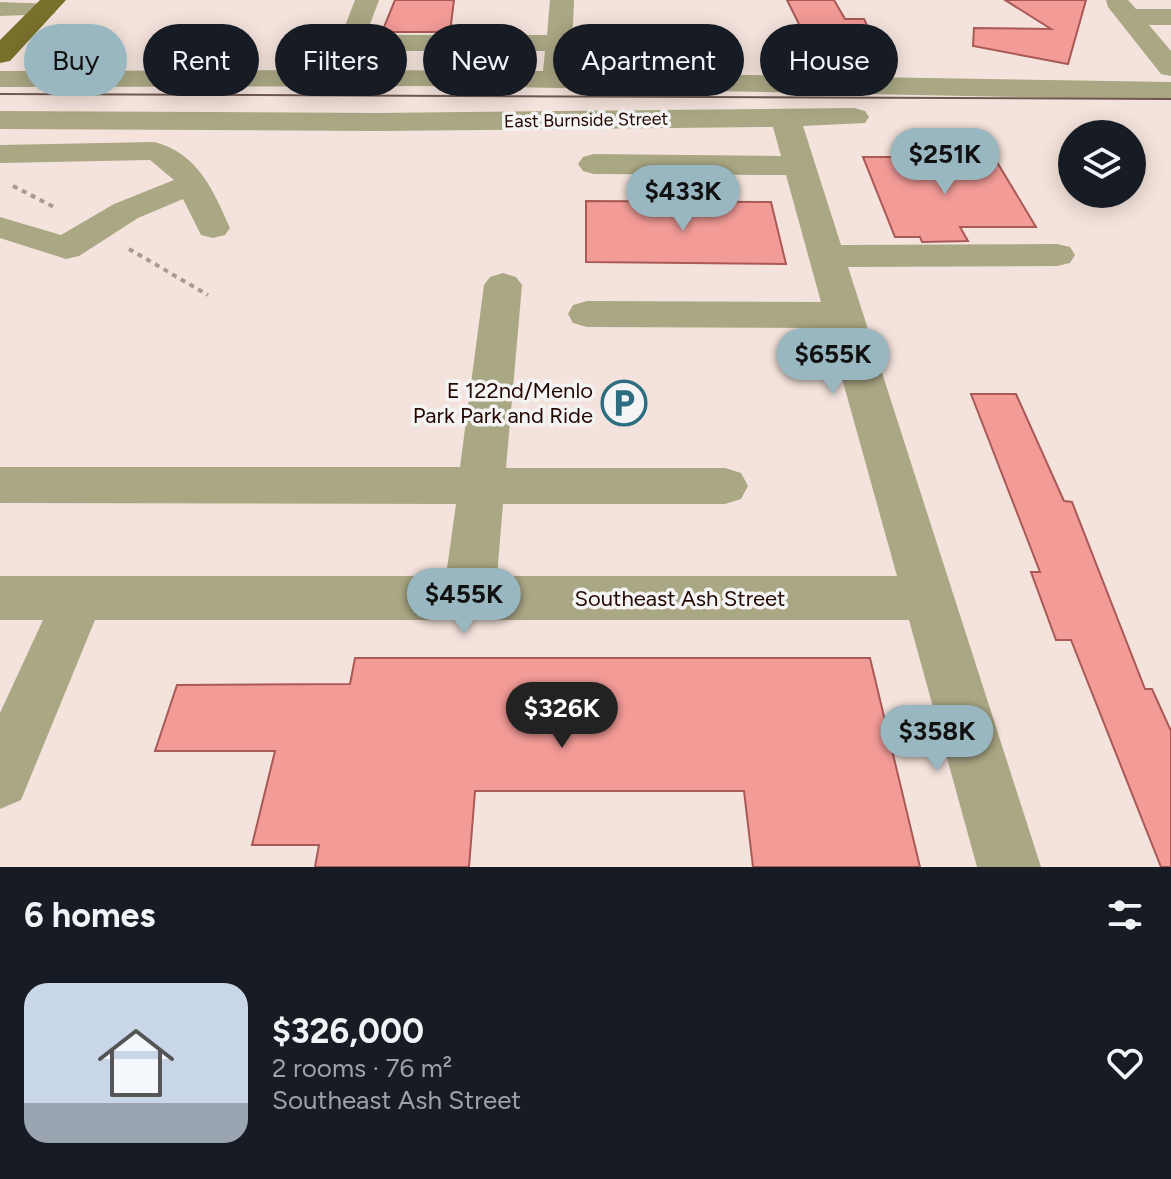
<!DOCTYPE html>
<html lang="en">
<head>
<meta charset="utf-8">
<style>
	body { margin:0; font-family:Figtree,sans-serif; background:#242831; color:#f1f3f6; height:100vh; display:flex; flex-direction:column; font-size:30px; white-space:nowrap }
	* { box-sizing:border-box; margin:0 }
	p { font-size:26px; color:#9ea1a6 }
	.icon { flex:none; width:44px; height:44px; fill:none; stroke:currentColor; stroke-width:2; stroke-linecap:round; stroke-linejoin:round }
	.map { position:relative; height:867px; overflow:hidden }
	.drawer { display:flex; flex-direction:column; background:#171b24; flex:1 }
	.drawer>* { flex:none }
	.hud { position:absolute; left:24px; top:24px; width:1124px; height:72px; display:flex; gap:16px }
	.fabs { position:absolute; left:1058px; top:120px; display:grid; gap:16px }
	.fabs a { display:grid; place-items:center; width:88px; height:88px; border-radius:50%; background:#171b24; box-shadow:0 4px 20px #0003; font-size:40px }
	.price { position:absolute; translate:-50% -68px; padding:0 18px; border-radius:28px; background:#99b7c1; color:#111; font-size:26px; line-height:52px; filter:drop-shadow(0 2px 4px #0008) }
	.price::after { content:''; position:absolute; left:50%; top:48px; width:24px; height:18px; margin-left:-12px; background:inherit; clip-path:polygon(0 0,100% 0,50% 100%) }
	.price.selected { background:#222; color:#fff }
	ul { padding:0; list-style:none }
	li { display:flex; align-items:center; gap:24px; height:200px; padding:0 24px }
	li span { display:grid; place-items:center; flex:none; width:224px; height:160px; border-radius:24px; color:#555 }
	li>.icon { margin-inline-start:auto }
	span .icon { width:96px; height:96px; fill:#fffc; stroke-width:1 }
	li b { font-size:34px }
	h2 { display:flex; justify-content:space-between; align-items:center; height:96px; padding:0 24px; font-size:34px }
	.tag { padding:0 28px; border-radius:36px; background:#171b24; box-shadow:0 4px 20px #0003; font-size:28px; line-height:72px }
	.tag.selected { background:#99b7c1; color:#111 }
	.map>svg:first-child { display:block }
</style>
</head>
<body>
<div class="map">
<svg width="1171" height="867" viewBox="0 0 1171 867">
	<rect width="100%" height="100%" fill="#f4e3dc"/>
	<g fill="#f39b97" stroke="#a95956" stroke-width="2">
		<polygon points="395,0 454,0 450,32 382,32"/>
		<polygon points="787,0 834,0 845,19 864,19 880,53 867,53 872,63 812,64 798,22"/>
		<polygon points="1005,0 1086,0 1068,64 973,46 974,28 1051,29"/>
		<polygon points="863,157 994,157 1036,227 960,227 968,241 922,242 920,237 895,237"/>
		<polygon points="586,201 771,202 786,264 586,262"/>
		<polygon points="971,394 1016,394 1064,501 1072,502 1145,689 1152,689 1171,731 1171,867 1161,867 1071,640 1056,640 1031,572 1040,572"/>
		<polygon points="355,658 870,658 920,867 753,867 744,791 475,791 469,867 315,867 319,845 252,845 275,751 155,751 177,685 350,684"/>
	</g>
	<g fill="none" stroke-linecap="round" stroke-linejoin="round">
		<g stroke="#ad9891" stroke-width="4" stroke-dasharray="5 5" stroke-linecap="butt">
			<polyline points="13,186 54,207"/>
			<polyline points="129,249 208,295"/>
		</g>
		<g fill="#aaa784" fill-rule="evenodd">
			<path d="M355 0H379L366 35H547L550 0H574L571 72 1171 82V100L453 86 0 87V71L328 70ZM360 51H545L543 71 353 70Z"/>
			<polygon points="1106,0 1128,0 1136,9 1171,9 1171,25 1149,25 1171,51 1171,76 1161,74 1108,7"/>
			<polygon points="0,2 54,4 57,9 54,14 0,16"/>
			<polygon points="854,108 865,111 869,117 865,123 803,126 841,245 1057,244 1070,247 1075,255 1070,263 1057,266 848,267 1041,867 977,867 909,620 95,620 21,800 0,809 0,713 43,620 0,620 0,576 446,576 456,504 0,503 0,467 460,467 484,285 490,277 503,273 516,277 522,285 506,468 725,468 741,473 748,486 741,499 725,504 503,504 497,576 897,576 828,328 587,327 573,323 568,314 573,305 587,301 821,302 786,175 594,174 583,171 578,164 583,157 594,154 781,156 773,127 376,131 0,129 0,111 376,113"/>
			<path d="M154 142C198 153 213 190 230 228L225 235 213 238 201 235 183 199 138 218 79 256 66 259 0 238V217L61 235 114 204 174 180 150 160 0 163V145Z"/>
		</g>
		<polygon fill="#78712b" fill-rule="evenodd" points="40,0 66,0 10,61 0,63 0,40"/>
		<polyline stroke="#705851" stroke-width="2" points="0,94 1171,99"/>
	</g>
	<defs>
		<g id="parking-ring" transform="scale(2.3)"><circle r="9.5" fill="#f4f4f4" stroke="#2d6d81" stroke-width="1.5"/><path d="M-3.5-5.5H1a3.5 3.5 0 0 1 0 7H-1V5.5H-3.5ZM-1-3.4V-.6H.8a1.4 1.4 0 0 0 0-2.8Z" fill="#2d6d81"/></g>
	</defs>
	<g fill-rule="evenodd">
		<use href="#parking-ring" x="624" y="403"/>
	</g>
	<g text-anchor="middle" stroke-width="7" stroke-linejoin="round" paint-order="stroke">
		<g font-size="18" fill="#250901" stroke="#f4f4f4">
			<text transform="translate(586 120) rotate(-1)" y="6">East Burnside Street</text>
		</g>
		<g font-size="22" fill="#250901" stroke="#f4f4f4" text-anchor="end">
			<text x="593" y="398">E 122nd/Menlo<tspan x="593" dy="25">Park Park and Ride</tspan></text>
		</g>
		<g font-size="22" fill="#250901" stroke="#f4f4f4">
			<text x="680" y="606">Southeast Ash Street</text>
		</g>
	</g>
</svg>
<div class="fabs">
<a><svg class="icon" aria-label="layers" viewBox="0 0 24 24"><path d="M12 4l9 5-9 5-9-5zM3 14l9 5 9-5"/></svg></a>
</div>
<b class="price" style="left:945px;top:196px">$251K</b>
<b class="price" style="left:683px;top:233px">$433K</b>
<b class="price" style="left:833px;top:396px">$655K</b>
<b class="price" style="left:464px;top:636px">$455K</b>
<b class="price selected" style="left:562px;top:750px">$326K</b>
<b class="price" style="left:937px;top:773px">$358K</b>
<div class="hud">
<a class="tag selected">Buy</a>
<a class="tag">Rent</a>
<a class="tag">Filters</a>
<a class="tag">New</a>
<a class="tag">Apartment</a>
<a class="tag">House</a>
</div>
</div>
<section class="drawer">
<h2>6 homes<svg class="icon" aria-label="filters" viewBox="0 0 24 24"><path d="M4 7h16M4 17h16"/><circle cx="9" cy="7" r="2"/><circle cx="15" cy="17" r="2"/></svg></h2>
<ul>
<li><span style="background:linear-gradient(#c9d6e8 75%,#9aa5b1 0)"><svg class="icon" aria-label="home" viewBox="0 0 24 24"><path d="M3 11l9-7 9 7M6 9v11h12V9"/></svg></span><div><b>$326,000</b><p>2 rooms · 76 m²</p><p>Southeast Ash Street</p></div><svg class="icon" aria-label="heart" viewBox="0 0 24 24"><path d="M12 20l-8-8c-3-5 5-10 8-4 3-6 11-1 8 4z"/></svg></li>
</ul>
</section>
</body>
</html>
